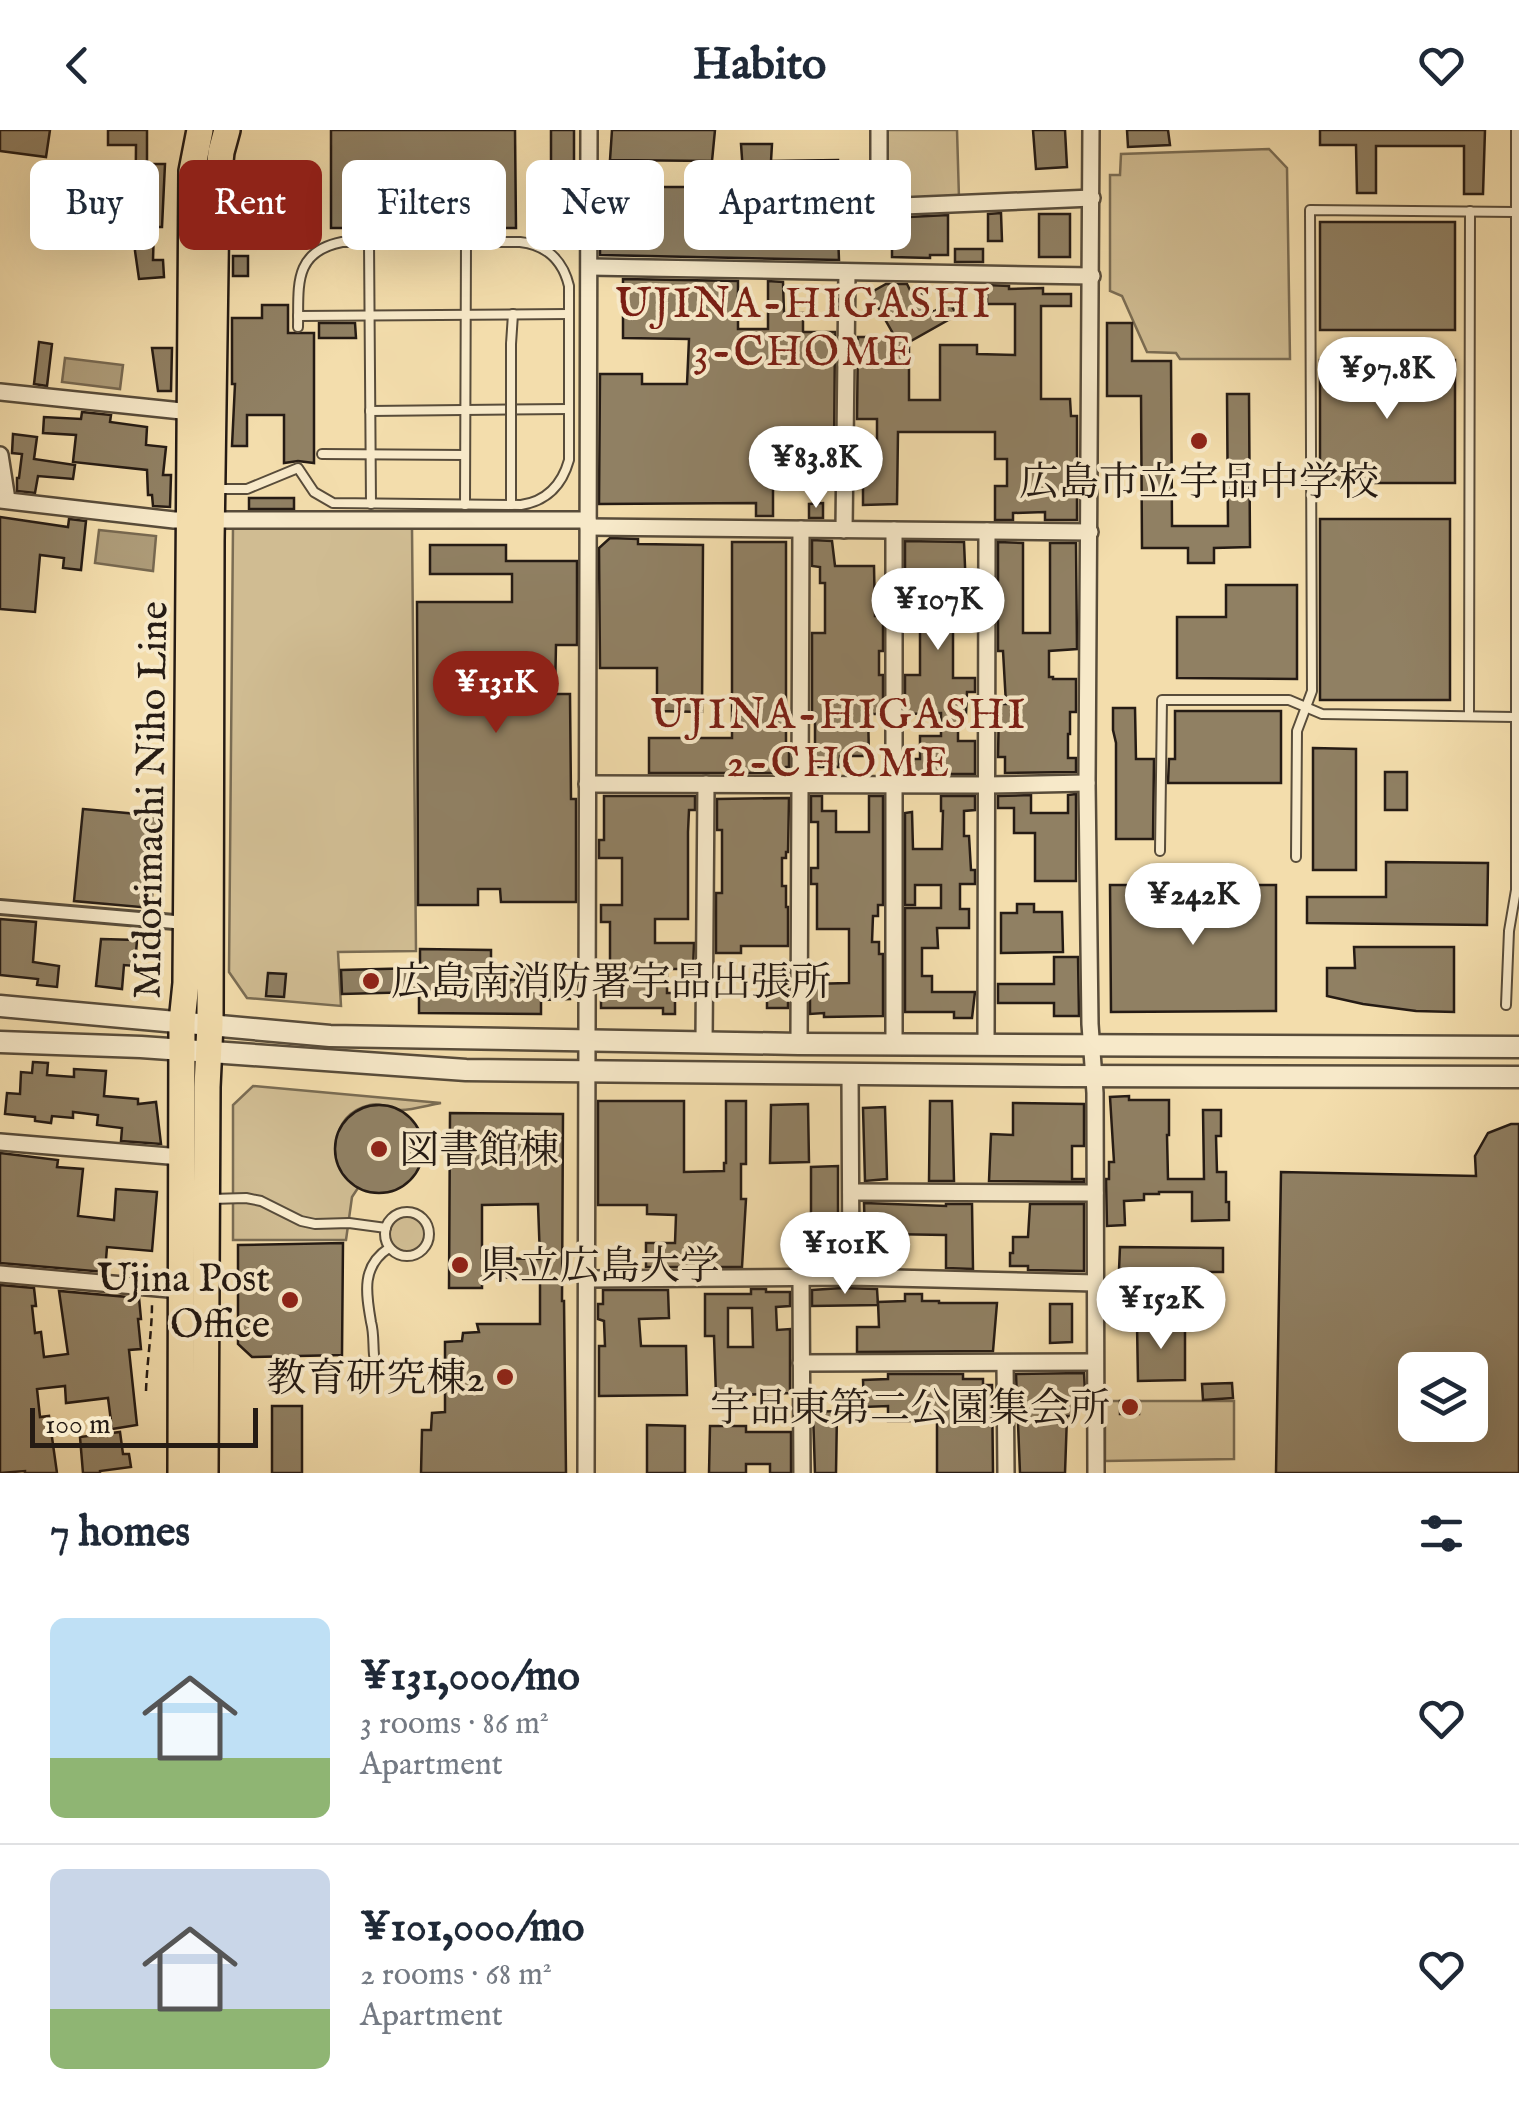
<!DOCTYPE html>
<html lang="en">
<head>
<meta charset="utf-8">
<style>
	body { margin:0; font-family:"IM FELL English","Noto Serif JP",serif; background:#f6f6f7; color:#1f2937; height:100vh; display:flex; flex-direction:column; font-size:38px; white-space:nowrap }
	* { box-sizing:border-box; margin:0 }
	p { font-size:32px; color:#747a83 }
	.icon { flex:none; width:55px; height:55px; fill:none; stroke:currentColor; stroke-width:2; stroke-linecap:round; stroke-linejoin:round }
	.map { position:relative; height:1343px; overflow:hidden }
	.sheet { display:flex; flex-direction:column; background:#fff; flex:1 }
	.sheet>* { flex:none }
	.hud { position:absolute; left:30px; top:30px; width:1000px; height:90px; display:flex; gap:20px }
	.controls { position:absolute; left:1398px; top:1222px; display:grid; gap:20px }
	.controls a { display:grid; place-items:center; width:90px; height:90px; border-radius:15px; background:#fff; box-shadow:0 10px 40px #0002; font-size:50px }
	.scale { position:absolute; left:30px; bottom:25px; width:228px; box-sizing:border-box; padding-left:10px; border:5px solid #251b14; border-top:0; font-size:28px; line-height:35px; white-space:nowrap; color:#251b14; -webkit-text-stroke:8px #f7e9c9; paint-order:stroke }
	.price { position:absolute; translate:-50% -85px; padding:0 22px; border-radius:35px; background:#fff; color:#222; font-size:32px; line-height:65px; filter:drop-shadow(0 2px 5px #0008) }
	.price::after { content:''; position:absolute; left:50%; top:60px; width:30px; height:22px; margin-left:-15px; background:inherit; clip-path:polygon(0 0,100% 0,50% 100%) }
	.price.on { background:#8f2418; color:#fff }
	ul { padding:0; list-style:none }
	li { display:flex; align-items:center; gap:30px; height:250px; padding:0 50px }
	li+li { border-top:2px solid #e0e1e3 }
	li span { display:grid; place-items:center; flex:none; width:280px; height:200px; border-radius:15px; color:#555 }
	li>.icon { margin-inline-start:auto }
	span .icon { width:120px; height:120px; fill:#fffc; stroke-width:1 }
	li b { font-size:42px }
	h2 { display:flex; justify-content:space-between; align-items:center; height:120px; padding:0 50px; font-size:42px }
	.tag { padding:0 35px; border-radius:15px; background:#fff; box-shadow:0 10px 40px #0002; font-size:35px; line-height:90px }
	.tag.on { background:#8f2418; color:#fff }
	header { display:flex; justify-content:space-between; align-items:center; height:130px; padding:0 50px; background:#fff; font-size:45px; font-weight:800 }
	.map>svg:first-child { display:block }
</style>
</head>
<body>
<header><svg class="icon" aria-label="back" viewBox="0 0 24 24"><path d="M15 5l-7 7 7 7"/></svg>Habito<svg class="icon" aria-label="heart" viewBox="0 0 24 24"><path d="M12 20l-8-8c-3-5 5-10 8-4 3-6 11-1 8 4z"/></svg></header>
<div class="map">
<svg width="1519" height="1343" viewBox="0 0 1519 1343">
	<rect width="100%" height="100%" fill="#f3ddac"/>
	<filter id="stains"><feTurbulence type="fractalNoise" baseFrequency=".002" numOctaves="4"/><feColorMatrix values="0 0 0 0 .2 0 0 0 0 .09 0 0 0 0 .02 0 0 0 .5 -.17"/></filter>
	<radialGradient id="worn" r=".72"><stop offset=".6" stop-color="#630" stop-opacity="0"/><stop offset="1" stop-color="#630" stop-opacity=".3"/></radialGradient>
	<g fill="#d0bc92" stroke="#7a6c53" stroke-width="2.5">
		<polygon points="884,0 957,0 959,68 892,70 885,64"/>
		<polygon points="1269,19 1287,38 1290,229 1180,229 1176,223 1147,222 1122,166 1110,161 1110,45 1120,45 1121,24"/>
		<polygon points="233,397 412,398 416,821 338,822 341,876 247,868 229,842"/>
		<path d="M253 956 441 973C429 975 413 980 401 980 390 979 382 972 370 975 327 985 330 1033 358 1058L352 1067 346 1110H233V975Z"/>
		<circle cx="407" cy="1104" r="18"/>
		<polygon points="1105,1271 1234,1271 1234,1329 1105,1331"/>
	</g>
	<g fill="#ad9b78" stroke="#776850" stroke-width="2.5">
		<polygon points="65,228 123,235 120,259 62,252"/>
		<polygon points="99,400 156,406 153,441 95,433"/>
	</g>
	<g fill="#908063" stroke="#251b14" stroke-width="2.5" fill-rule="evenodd">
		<polygon points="0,0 50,0 46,27 0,21"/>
		<polygon points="108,0 147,0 147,34 165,34 162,97 154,97 153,130 163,130 164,147 139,149 135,121 136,15 108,15"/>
		<polygon points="331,0 515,0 516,98 331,98"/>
		<rect x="551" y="0" width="23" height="74"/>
		<polygon points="612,0 715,0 712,31 610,30"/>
		<polygon points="1033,0 1065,0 1067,37 1036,39"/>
		<polygon points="1127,0 1168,0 1170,15 1128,17"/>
		<polygon points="1320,0 1485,0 1483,64 1464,64 1464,16 1376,16 1376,63 1357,63 1356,15 1320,15"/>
		<polygon points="741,14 772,14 771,31 838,30 838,80 868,80 869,105 838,104 839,130 600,125 600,57 744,57"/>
		<polygon points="276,83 276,99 250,99 250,84"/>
		<polygon points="1001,83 1002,111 988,111 988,84"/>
		<rect x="1039" y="84" width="31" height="43"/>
		<polygon points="948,85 948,125 930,125 930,128 892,127 892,105 909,105 909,87"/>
		<rect x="1320" y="92" width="135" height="108"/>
		<rect x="955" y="119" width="28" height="13"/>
		<rect x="233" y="126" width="15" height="20"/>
		<polygon points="623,149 738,151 738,199 768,199 768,151 783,152 784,183 803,183 803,202 835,202 834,324 809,325 809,354 776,354 776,358 773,358 773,386 756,386 756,373 599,374 600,244 642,244 642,254 687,254 689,209 623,208"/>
		<polygon points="886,154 907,154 911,162 919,158 933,182 949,172 957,185 904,215 909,215 909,270 940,270 940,215 977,215 977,224 1015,225 1015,174 987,174 987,155 1009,156 1009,159 1043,158 1043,164 1071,164 1071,176 1041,176 1041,269 1070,269 1071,286 1077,286 1077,390 1045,390 1045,382 1013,383 1013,390 995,390 995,356 1007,356 1007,329 995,329 995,302 898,302 897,374 863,375 863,346 857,346 857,329 877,329 877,289 857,289 858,207 895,207 870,163"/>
		<polygon points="262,175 288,175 288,203 314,203 314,333 298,331 284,333 284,285 247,285 247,316 232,316 235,254 232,254 232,188 262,188"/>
		<polygon points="319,193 355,193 356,208 319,208"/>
		<polygon points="1107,193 1132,193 1132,231 1171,231 1172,396 1228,396 1227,264 1249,264 1250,417 1214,418 1214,433 1188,433 1188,418 1142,418 1141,266 1107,266"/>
		<polygon points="39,212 52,214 47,256 34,254"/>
		<polygon points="152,218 172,218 171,261 158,261"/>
		<rect x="1320" y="230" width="135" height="123"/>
		<polygon points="82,282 111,285 110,292 147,297 146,315 166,317 163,345 171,345 170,377 153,376 152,365 148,365 147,340 73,332 76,305 43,303 44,287 81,289"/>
		<polygon points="13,304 37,307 34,329 75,335 73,349 38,346 35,363 17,361 17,348 19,348 22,324 12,323"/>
		<rect x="249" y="368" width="45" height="11"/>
		<polygon points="823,373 823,388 809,388 809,374"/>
		<polygon points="0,387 68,397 69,389 86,391 81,440 63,438 64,428 40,425 35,482 0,479"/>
		<rect x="1320" y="389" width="130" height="181"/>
		<polygon points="610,408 638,409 638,414 703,415 702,582 657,581 657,538 600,538 599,418"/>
		<polygon points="812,410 832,411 835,436 874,436 875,486 883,486 883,521 879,521 879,545 883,545 883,584 868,584 869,626 840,626 839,637 811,637 811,617 815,617 815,583 812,583 812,503 825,503 825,453 820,453 820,437 812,436"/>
		<polygon points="905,411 964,412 966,460 976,460 976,480 961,480 961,499 953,499 953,548 975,548 975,562 967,562 966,584 958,584 958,611 975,611 975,644 905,644 905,629 920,629 920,606 941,606 941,583 905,584 905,545 920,545 920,501 905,501 905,487 909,487 909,445 905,445"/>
		<polygon points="732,412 786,412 786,617 789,617 789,637 786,637 786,643 649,643 649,608 732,608"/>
		<polygon points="998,412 1023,413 1023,503 1050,503 1050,413 1076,413 1077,519 1049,521 1049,547 1053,547 1053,549 1076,549 1076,582 1070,582 1070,604 1068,604 1068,628 1076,628 1076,642 1005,643 1005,627 998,627 999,574 1006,574 1003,521 998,521"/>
		<polygon points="430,415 506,415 506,431 577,431 577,515 556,515 555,564 570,564 571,669 576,669 576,772 501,772 500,759 478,759 478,775 418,775 417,472 512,472 512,444 430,444"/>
		<polygon points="1226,455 1297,455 1297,549 1177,548 1177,487 1226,487"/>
		<polygon points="1113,578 1135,578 1136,629 1154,629 1153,709 1116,709 1116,613 1113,600"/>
		<polygon points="1175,581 1281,581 1281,653 1168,653 1169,629 1175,629"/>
		<polygon points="1313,618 1356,619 1356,740 1313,740"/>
		<rect x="1385" y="642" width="22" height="38"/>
		<polygon points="1076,664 1076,751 1035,751 1035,703 1014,703 1014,678 998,678 998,666 1031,665 1031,683 1068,683 1068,665"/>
		<polygon points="604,666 695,666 695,680 689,680 688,702 688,789 655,789 655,813 694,813 693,839 667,839 667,863 675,863 675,884 663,884 663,878 601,878 601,850 610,850 610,792 601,792 601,775 622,775 622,728 599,728 599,710 604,710"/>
		<polygon points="811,666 822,666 822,681 836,681 836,702 869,702 869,666 883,666 883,775 878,775 878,786 873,786 872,812 879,812 879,824 883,824 883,886 824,887 824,883 810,884 810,854 849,853 849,799 817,799 817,754 811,754 811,738 818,738 818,692 811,692"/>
		<polygon points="941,666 975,666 975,680 964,681 964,706 969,706 971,740 975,740 975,754 960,754 960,779 969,779 969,798 937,798 938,818 922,818 922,846 932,846 932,862 975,862 972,888 954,888 954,882 905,882 905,778 941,778 941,755 915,755 915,775 905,775 905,683 912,682 913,719 942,719 943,681 941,681"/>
		<polygon points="789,668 788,722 786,722 786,728 782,728 782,756 786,756 786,777 788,777 788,816 741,816 741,823 716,823 716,763 722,763 722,700 717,700 717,669"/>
		<polygon points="83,679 159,686 151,778 74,771"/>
		<polygon points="1386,732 1488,733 1487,795 1307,793 1307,767 1386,767"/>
		<polygon points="1110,755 1276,755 1276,881 1111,882"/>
		<polygon points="1017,774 1034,774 1034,782 1062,782 1063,822 1001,823 1001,783 1017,783"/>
		<polygon points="0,789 36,792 33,832 59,836 57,857 37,855 38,849 0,845"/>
		<polygon points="101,809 137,810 135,836 124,835 122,859 96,856"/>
		<polygon points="1354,817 1454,817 1454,882 1416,881 1363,874 1327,866 1327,838 1355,838"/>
		<polygon points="420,819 491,820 491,849 570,852 570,869 541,870 541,884 419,883 419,862 342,864 341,840 420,838"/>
		<polygon points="1054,827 1078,827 1079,886 1054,886 1054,873 998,873 998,854 1054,854"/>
		<rect x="767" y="840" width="21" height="38"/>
		<polygon points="268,843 286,844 284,867 266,866"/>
		<polygon points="33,932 48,933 47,945 74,947 74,939 106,941 104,966 138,969 138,974 156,972 161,1014 121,1011 122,998 97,995 98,985 73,982 73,988 52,986 51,993 35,991 35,987 5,984 7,963 20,964 21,942 32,943"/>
		<polygon points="1129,966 1129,970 1169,970 1169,1005 1167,1005 1168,1049 1204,1049 1203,980 1221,980 1221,1006 1216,1006 1217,1042 1226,1042 1226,1072 1229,1072 1229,1090 1192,1091 1192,1062 1159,1062 1159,1064 1144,1064 1144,1070 1124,1071 1125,1095 1107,1096 1106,1049 1109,1049 1109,1032 1114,1032 1110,967"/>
		<polygon points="598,971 684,971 684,1042 724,1041 724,1033 726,1033 726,971 746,971 746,1034 741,1034 741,1069 746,1069 742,1137 646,1137 646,1113 675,1113 676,1085 647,1084 647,1075 598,1075"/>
		<polygon points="930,971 952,971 954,1051 929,1051"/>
		<polygon points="1013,973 1084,974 1084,1016 1072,1016 1072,1049 1084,1049 1084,1052 989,1051 991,1004 1013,1005"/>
		<polygon points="808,974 809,1032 770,1033 771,975"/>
		<circle cx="379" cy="1019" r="44"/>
		<polygon points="885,977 887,1049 865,1051 863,978"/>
		<path d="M450 983 563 984 562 1171H564L566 1343H421L422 1300H431L432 1283 445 1282V1212L462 1211 463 1203 479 1202 477 1194H540V1148L482 1147V1158H449ZM538 1074 540 1129 482 1128V1075Z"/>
		<path d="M1511 994H1519V1343H1276L1281 1042 1476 1046 1475 1026 1488 1003ZM1415 1240H1470V1295H1415Z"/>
		<polygon points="0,1023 58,1030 57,1037 83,1039 78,1086 114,1090 116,1059 157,1062 152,1121 107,1117 105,1142 0,1133"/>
		<polygon points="838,1036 838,1136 817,1136 817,1114 813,1114 813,1087 811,1087 811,1037"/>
		<polygon points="864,1073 946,1076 946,1074 972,1074 973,1139 946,1138 946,1105 886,1104 887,1137 866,1136"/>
		<polygon points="1030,1074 1084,1074 1084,1141 1028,1140 1028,1136 1010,1136 1010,1123 1013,1123 1013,1107 1028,1107"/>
		<polygon points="343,1113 342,1225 252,1227 238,1214 238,1115"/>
		<polygon points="1120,1117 1223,1118 1223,1142 1205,1142 1205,1151 1144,1150 1144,1140 1119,1140"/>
		<polygon points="0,1155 34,1158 36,1176 32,1176 35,1203 41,1202 44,1227 68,1224 59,1161 139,1168 141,1189 138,1189 141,1219 129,1220 137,1295 112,1299 108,1268 66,1273 65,1256 37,1259 40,1287 49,1286 57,1343 25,1343 25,1341 0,1343"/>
		<polygon points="842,1158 877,1159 878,1175 812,1176 812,1160"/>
		<path d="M751 1159H766V1162H790V1176L776 1177 777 1200 790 1199V1263L716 1266 714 1206H705V1164H751ZM728 1178H752L753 1217H728Z"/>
		<polygon points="603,1160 668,1160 669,1188 639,1189 641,1216 686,1216 687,1265 599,1266 599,1216 605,1216 604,1191 598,1189 598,1174 603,1174"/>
		<polygon points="905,1164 922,1164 922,1171 939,1171 939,1173 997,1173 993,1221 857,1222 857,1197 879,1197 878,1172 905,1171"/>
		<polygon points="1050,1174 1072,1174 1072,1212 1050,1213"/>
		<polygon points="1185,1193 1185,1250 1138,1251 1137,1194"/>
		<polygon points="1084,1243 1085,1262 1075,1262 1075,1286 1067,1286 1065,1343 1020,1343 1016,1244"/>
		<polygon points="888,1244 963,1244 963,1249 983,1249 983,1255 992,1255 993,1343 937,1343 937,1291 888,1291 888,1276 864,1277 863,1250 888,1249"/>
		<polygon points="1232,1253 1233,1268 1203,1270 1202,1254"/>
		<rect x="1120" y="1271" width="19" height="13"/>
		<rect x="272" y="1276" width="30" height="67"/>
		<polygon points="837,1281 836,1343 815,1343 813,1282"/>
		<polygon points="647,1295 685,1296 685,1343 647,1343"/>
		<polygon points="710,1296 746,1296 746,1302 791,1302 791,1343 770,1343 770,1334 746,1334 746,1343 709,1343"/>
		<polygon points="120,1302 123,1324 129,1324 131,1337 100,1341 100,1343 83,1343 80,1307"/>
	</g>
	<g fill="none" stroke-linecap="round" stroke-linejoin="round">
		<g stroke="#584c3a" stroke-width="12">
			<g id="service">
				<polyline points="369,112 371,374"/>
				<polyline points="298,186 569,184"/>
				<polyline points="511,214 513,184"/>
				<polyline points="370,281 569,279"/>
				<polyline points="322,324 465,325"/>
				<path d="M215 359H247L298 338 314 362 333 373 521 375C547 371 562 355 569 330V156C563 131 547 115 520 112H342C292 122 299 157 298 197"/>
				<polyline points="465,375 466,112"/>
				<polyline points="511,375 511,348"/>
				<polyline points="1469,586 1470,81"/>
				<polyline points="1160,721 1162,570 1289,570 1322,584 1514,587"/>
				<polyline points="1296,727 1297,601 1312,561 1310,80 1515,82"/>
				<polyline points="1506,875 1509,801 1516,760 1516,0"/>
				<polyline points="211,1069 246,1068 261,1071 301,1091 315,1094 349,1093 386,1098"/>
				<circle cx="407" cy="1104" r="22"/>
				<path d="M374 1225C373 1214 374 1203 371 1192 366 1163 361 1136 389 1118"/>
			</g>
		</g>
		<g stroke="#584c3a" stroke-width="18">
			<polyline id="pedestrian" points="0,777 186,793"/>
		</g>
		<g stroke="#584c3a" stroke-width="20">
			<g id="minor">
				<polyline points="879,0 879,77 1092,68"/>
				<polyline points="1091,0 1087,653 1090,894 1095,963 1096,1343"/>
				<polyline points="590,137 1092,146"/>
				<polyline points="0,262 191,282"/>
				<polyline points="0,325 7,370"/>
				<polyline points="0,370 174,390 588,390"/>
				<polyline points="588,397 1090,402"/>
				<polyline points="844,400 847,142"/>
				<polyline points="894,400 894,914"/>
				<polyline points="587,654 987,655 1087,653"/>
				<polyline points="704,912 706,654"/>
				<polyline points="799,914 801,399"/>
				<polyline points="986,916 987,401"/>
				<polyline points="850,943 851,1147"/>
				<polyline points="0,1012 181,1027"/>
				<polyline points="851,1062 1095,1063"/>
				<polyline points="0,1144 180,1160"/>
				<polyline points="801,1148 802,1343"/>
				<polyline points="587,1149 851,1147 1095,1153"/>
				<polyline points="801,1233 1095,1232"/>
				<polyline points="1005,1233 1006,1343"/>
				<polyline points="586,1343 589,0"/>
			</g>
		</g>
		<g stroke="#584c3a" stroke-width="25">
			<g id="tertiary">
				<polyline points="0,876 330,906 799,914 1519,917"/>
				<polyline points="0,912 141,917 466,940 1063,946 1519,947"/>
			</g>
		</g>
		<g stroke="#251b14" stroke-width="30">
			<g id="primary">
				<polyline points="181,1343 182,892 186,853 192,41 200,0"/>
				<polyline points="205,1343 207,957 210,894 211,411 216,70 221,22 227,0"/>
			</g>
		</g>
		<path stroke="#251b14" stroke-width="2.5" stroke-dasharray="8 5" stroke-linecap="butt" d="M146 1261C147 1231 152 1202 152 1173"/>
		<use href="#service" stroke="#f7e9c9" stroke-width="8"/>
		<use href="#pedestrian" stroke="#f7e9c9" stroke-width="12"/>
		<use href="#minor" stroke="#f7e9c9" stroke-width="15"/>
		<use href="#tertiary" stroke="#f7e9c9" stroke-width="20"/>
		<use href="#primary" stroke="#f3ddac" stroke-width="25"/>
		<g stroke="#584c3a" stroke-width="12" stroke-linecap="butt">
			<polyline id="service-bridge" points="511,214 511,348"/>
		</g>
		<use href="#service-bridge" stroke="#f7e9c9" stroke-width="8"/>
	</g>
	<g fill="#8f2418" stroke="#f7e9c9" stroke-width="4">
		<circle cx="1199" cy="311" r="10"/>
		<circle cx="371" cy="851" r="10"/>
		<circle cx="379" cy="1019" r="10"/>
		<circle cx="460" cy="1135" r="10"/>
		<circle cx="290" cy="1170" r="10"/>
		<circle cx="505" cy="1247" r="10"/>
		<circle cx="1130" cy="1277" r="10"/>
	</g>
	<g text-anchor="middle" stroke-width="8" stroke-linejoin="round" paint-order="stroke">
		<g font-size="40" fill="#251b14" stroke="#f7e9c9" text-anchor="start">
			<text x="1199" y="365" text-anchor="middle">広島市立宇品中学校</text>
			<text x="391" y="865">広島南消防署宇品出張所</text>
			<text x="399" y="1033">図書館棟</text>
			<text x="480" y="1149">県立広島大学</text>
			<text x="270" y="1161" text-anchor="end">Ujina Post<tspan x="270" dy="46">Office</tspan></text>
			<text x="485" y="1261" text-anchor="end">教育研究棟2</text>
			<text x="1110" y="1291" text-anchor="end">宇品東第二公園集会所</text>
		</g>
		<g font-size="40" fill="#251b14" stroke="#f7e9c9">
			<text transform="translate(149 670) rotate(-89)" y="14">Midorimachi Niho Line</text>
		</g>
		<g font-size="42" letter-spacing="2.5" fill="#7a1f14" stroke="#f7e9c9">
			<text x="804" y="187">UJINA-HIGASHI<tspan x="804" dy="48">3-CHOME</tspan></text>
			<text x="839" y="598">UJINA-HIGASHI<tspan x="839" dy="48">2-CHOME</tspan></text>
		</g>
	</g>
	<rect width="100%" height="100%" filter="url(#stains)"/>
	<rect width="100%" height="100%" fill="url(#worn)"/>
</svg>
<div class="controls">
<a><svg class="icon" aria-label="layers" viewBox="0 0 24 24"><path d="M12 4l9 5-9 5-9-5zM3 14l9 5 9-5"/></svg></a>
</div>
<div class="scale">100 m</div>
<b class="price" style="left:1387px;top:292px">¥97.8K</b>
<b class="price" style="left:816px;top:381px">¥83.8K</b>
<b class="price" style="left:938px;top:523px">¥107K</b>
<b class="price on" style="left:496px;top:606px">¥131K</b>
<b class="price" style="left:1193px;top:818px">¥242K</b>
<b class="price" style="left:845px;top:1167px">¥101K</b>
<b class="price" style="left:1161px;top:1222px">¥152K</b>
<div class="hud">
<a class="tag">Buy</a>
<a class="tag on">Rent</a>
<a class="tag">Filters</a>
<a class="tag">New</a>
<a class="tag">Apartment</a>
</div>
</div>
<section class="sheet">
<h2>7 homes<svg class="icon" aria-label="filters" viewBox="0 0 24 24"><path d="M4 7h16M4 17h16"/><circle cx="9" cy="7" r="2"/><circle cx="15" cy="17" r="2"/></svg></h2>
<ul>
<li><span style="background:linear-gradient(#bfe0f5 70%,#8fb573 0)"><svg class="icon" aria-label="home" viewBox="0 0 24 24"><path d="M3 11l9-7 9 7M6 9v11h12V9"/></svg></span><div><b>¥131,000/mo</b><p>3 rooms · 86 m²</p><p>Apartment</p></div><svg class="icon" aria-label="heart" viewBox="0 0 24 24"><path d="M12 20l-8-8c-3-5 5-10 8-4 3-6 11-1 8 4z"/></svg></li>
<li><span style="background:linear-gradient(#c9d6e8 70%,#8fb573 0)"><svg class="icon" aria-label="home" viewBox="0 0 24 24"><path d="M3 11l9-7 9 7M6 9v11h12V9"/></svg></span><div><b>¥101,000/mo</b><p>2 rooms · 68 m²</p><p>Apartment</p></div><svg class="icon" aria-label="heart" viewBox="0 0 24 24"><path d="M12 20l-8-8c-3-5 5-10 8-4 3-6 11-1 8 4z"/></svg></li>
</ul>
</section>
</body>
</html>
